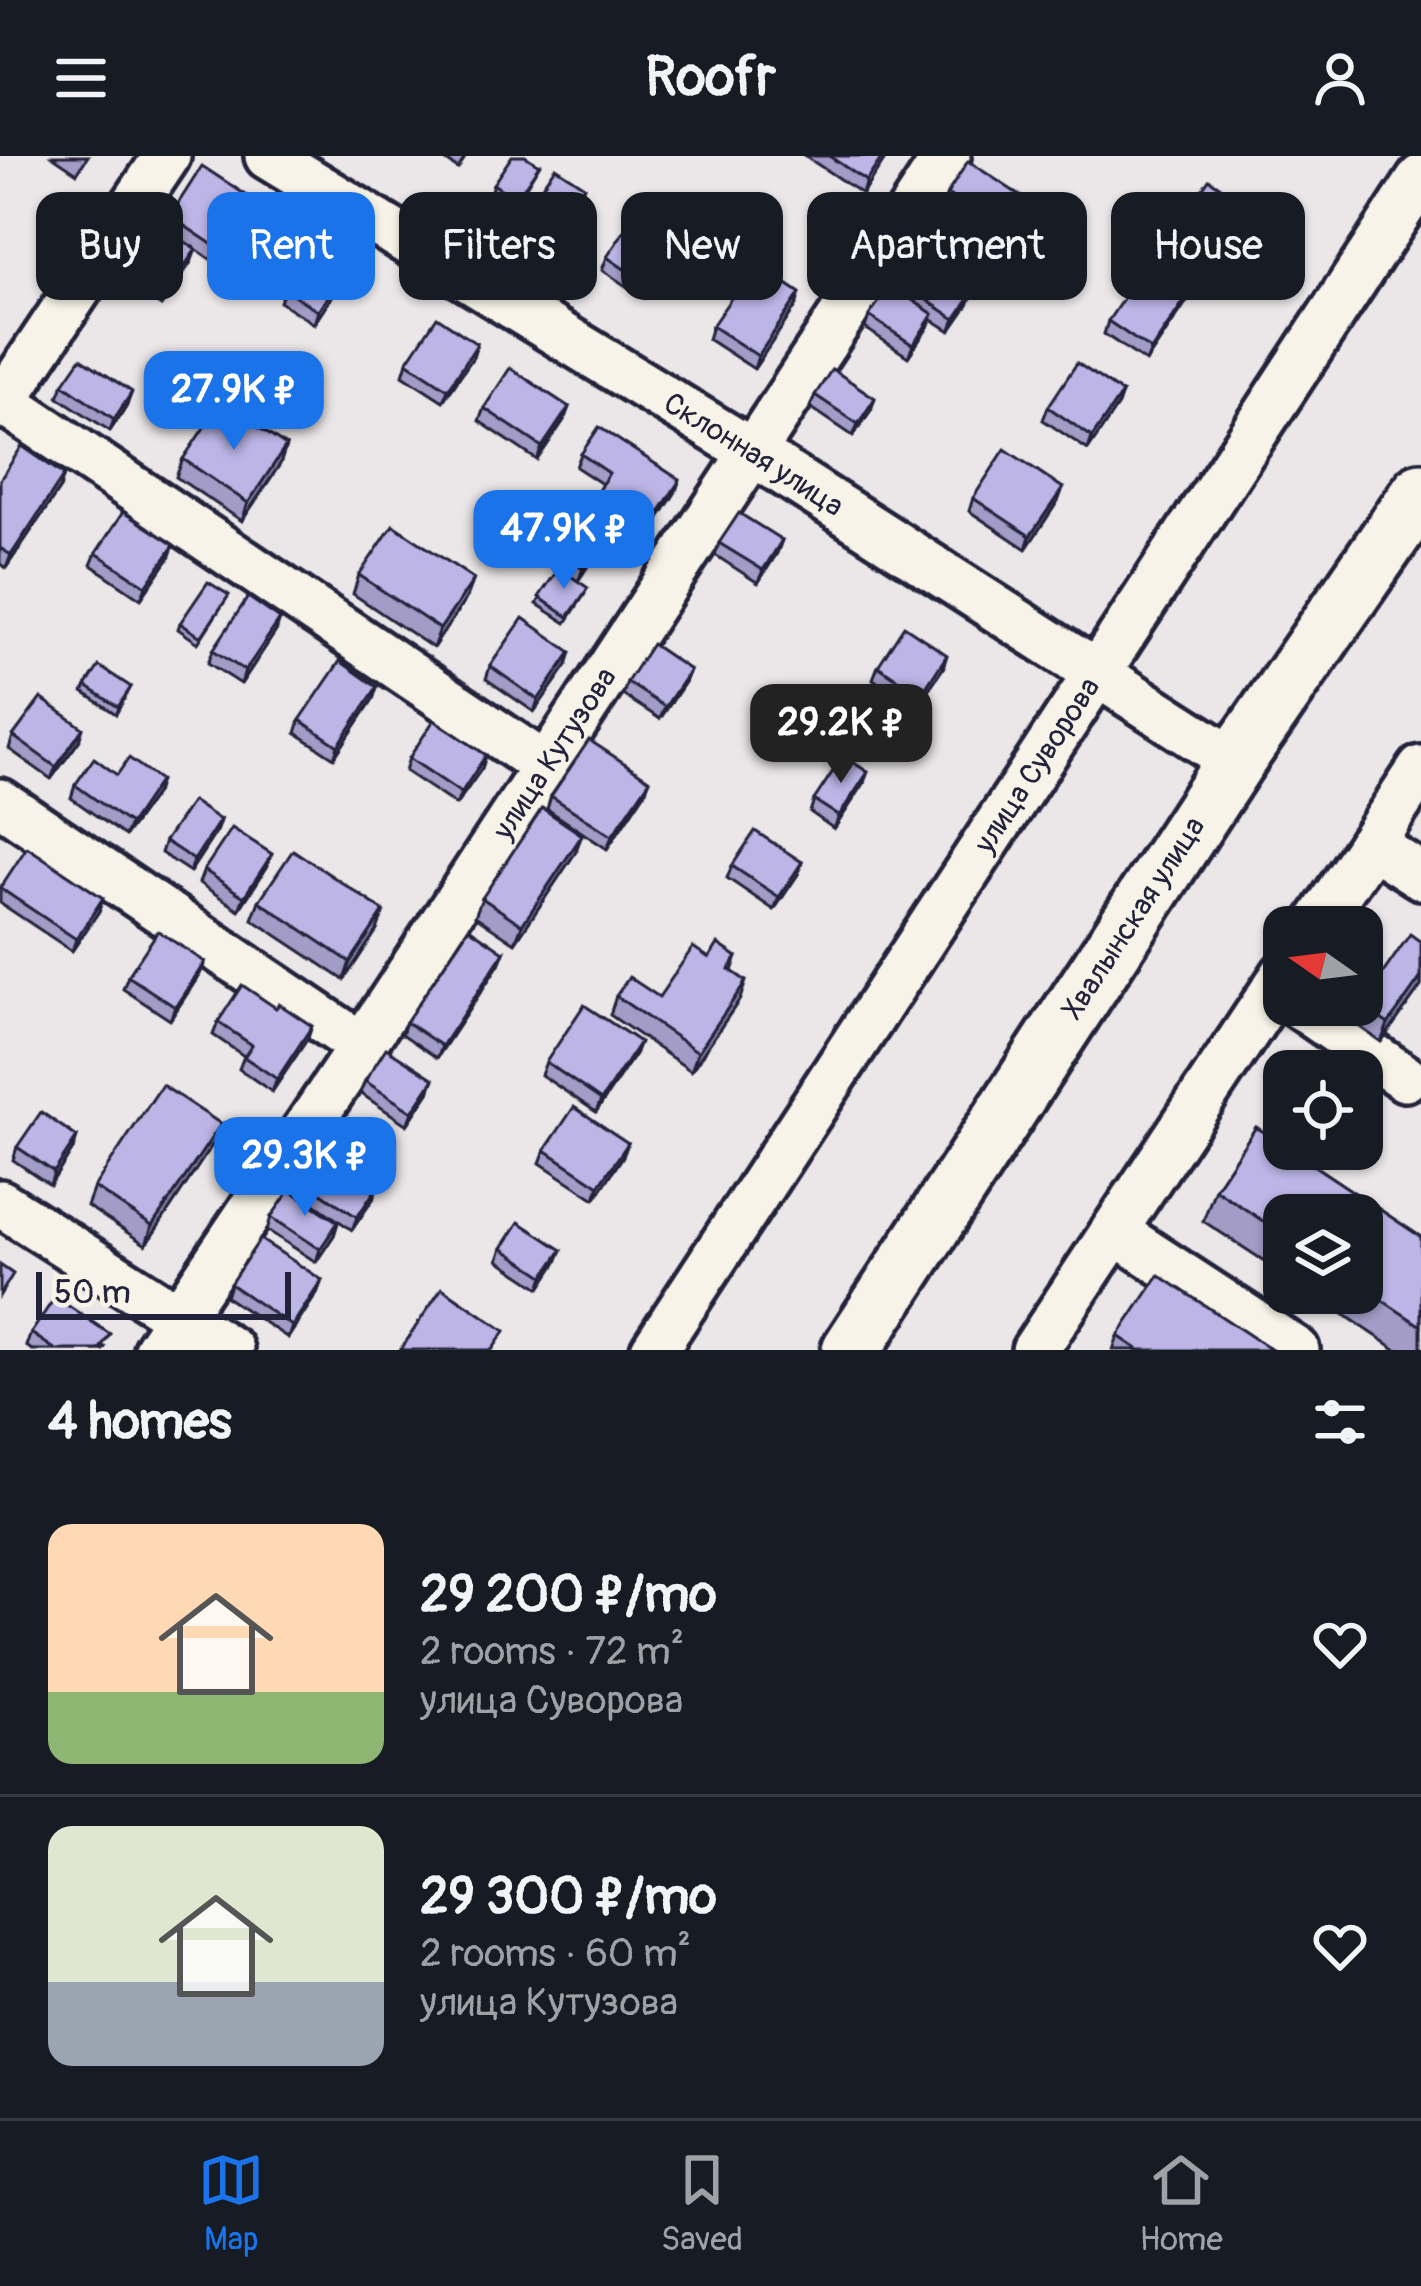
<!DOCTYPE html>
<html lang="en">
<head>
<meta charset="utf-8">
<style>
	body { margin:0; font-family:Pangolin,sans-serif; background:#20242c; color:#f1f3f6; height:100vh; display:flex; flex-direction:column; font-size:45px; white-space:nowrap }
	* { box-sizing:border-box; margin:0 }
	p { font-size:39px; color:#9ea1a6 }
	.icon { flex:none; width:66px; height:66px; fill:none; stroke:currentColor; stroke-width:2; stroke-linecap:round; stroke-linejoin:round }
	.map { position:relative; height:1194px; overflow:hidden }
	.details { display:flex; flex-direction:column; background:#171b24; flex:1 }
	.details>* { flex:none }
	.top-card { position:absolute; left:36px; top:36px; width:1350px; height:108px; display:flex; gap:24px }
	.needle { width:78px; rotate:284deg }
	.tools { position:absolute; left:1263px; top:750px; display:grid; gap:24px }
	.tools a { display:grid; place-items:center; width:120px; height:120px; border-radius:24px; background:#171b24; box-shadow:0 3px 9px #0004; font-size:60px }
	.scale { position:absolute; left:36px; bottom:30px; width:255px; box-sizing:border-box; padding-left:12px; border:6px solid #22223b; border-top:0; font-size:33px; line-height:42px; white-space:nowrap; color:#22223b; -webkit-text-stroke:9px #f7f3e8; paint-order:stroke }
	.price { position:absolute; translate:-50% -102px; padding:0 27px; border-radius:24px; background:#1a73e8; color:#fff; font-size:39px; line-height:78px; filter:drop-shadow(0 3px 6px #0008) }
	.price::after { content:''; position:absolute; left:50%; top:72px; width:36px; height:27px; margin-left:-18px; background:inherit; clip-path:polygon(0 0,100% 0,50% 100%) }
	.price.selected { background:#222; color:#fff }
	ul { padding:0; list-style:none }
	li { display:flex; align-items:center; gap:36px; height:300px; padding:0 48px }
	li+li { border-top:3px solid #363941 }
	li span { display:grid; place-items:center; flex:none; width:336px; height:240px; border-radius:24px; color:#555 }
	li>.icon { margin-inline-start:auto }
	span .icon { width:144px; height:144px; fill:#fffc; stroke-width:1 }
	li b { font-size:51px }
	h2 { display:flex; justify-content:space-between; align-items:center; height:144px; padding:0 48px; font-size:51px }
	.pill { padding:0 42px; border-radius:24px; background:#171b24; box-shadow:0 3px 9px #0004; font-size:42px; line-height:108px }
	.pill.selected { background:#1a73e8; color:#fff }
	header { display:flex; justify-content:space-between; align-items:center; height:156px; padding:0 48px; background:#171b24; font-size:54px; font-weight:700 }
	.dock { display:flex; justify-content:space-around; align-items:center; height:168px; border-top:3px solid #363941; background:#171b24; font-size:33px; color:#9ea1a6 }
	.dock a { display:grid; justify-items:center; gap:6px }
	.dock .selected { color:#1a73e8 }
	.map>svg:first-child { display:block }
</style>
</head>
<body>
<header><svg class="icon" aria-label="menu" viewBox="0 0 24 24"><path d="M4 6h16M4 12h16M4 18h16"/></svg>Roofr<svg class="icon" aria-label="person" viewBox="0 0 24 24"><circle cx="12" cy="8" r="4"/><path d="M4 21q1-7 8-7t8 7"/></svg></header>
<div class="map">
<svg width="1421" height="1194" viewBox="0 0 1421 1194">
	<rect width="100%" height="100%" fill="#ebe7e8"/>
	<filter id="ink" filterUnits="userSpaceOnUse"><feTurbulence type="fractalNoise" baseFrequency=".00833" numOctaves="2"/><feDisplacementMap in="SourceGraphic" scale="24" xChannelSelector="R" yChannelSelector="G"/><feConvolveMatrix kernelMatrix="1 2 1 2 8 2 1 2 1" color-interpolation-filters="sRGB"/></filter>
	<g filter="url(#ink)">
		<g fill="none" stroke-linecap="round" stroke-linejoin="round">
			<g stroke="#22223b" stroke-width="54">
				<g id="minor">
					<path id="s1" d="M268 0 752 296 1235 606"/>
					<polyline points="0,243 544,609"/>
					<polyline points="0,250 167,0"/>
					<polyline points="0,646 362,890"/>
					<polyline points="1371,688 1421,720"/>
					<polyline points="1316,771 1421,613"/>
					<polyline points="1299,849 1405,922"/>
					<polyline points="0,1047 230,1194"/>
					<polyline points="1114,1075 1296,1194"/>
					<path id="s2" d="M157 1194 362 890 947 0"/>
					<path id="s3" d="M654 1194 1421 22"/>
					<polyline points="1035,1194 1284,819"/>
				</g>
			</g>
			<g stroke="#22223b" stroke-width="66">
				<g id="major">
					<path id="s4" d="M851 1194 1235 606 1421 336"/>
				</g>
			</g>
			<use href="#minor" stroke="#f7f3e8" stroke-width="45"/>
			<use href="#major" stroke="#f7f3e8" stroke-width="57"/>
		</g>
		<g fill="#a29cc6" stroke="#22223b" stroke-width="3">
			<polygon points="52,0 88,0 77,17"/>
			<polygon points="439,0 466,0 458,13"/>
			<polygon points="805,0 887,0 862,38"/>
			<polygon points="539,9 514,50 491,34 493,28"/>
			<polygon points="947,38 1036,50 1031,63 1009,95 942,50"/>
			<polygon points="579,43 556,76 527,57 532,45"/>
			<polygon points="258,47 254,60 220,110 196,93 191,106 161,150 133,131 138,118 167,74 165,73 170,60"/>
			<polygon points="1186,57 1248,65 1226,99 1181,70"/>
			<polygon points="607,101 671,101 644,142 602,114"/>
			<polygon points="348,110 344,122 314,168 280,146 285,133"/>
			<polygon points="894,122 968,149 950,175 931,163 928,171 908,201 865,172 869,160 891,130"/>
			<polygon points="1197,130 1146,206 1104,178 1108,165"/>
			<polygon points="796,150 754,213 708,183 712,170"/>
			<polygon points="477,188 473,201 443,245 403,219 407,206"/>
			<polygon points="63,228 127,249 110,275 58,241"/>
			<polygon points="1122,237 1118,249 1088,294 1043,264 1048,251"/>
			<polygon points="815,239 871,254 853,280 810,251"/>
			<polygon points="569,251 564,264 537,304 479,265 484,252"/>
			<polygon points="286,290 280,308 242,365 176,321 183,303"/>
			<polygon points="581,298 675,337 645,383 592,348 602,328 576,311"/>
			<polygon points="0,324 60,332 6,412 0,408"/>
			<polygon points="1063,332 1058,345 1026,393 969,355 973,342"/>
			<polygon points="526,375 600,387 595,399 578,425 585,438 566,467 537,448 559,412 521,387"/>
			<polygon points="782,384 777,397 758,427 715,399 719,387"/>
			<polygon points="96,397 169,402 141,443 91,409"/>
			<polygon points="359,419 467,441 433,492 353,438"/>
			<polygon points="229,439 198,487 178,473 180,467"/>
			<polygon points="276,475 241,528 208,507 213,494"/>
			<polygon points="567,509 534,556 486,523 490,510"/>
			<polygon points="878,510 943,512 916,552 873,523"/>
			<polygon points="690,514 685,526 660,563 623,539 627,526"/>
			<polygon points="86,530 131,531 116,558 83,536"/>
			<polygon points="377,531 373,543 334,602 296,577 300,564"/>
			<polygon points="13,580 79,585 51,623 9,593"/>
			<polygon points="486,599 482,612 456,649 405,615 409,602"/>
			<polygon points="117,619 156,637 125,680 71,642 75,629"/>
			<polygon points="863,629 834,673 810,656 814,644"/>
			<polygon points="645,636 607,693 547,653 551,640"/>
			<polygon points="220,664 216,676 190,716 161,697 165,685"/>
			<polygon points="575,697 515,787 475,760 482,742"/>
			<polygon points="802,706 798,718 774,754 727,722 732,710"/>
			<polygon points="267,711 239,754 199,727 204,714"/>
			<polygon points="0,731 99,755 72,795 0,747"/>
			<polygon points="259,745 377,774 344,824 252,763"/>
			<polygon points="1421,786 1421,830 1381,886 1354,867 1360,849"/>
			<polygon points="504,796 499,808 437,902 402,878 406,866"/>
			<polygon points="737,801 732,815 740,843 691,915 610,859 616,840 659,841 709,802"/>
			<polygon points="205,806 200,818 170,864 123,833 128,820"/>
			<polygon points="276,852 308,882 272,936 239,913 244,900 213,879 218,866"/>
			<polygon points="635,898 596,956 541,919 546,906"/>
			<polygon points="365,925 429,936 407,969 360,937"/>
			<polygon points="221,968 214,986 146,1089 87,1050 94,1031"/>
			<polygon points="1256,971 1284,990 1284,993 1289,993 1421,1081 1421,1194 1397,1194 1312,1137 1362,1137 1362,1059 1284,1059 1284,1118 1203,1065 1215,1033"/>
			<polygon points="77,981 73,993 50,1029 13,1004 17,991"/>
			<polygon points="628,987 623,1000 595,1043 540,1007 545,994"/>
			<polygon points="302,1024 373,1043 352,1074 297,1036"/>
			<polygon points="271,1061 338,1066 334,1079 316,1106 267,1074"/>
			<polygon points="502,1092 557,1106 540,1132 498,1104"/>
			<polygon points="322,1124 317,1137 288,1182 226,1141 230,1128"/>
			<polygon points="31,1177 105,1191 103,1194 32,1194 26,1190"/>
			<polygon points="1118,1180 1272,1194 1113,1194"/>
		</g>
		<g fill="#847fa1" stroke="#22223b" stroke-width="3">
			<polygon points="883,0 887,0 862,38 866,25"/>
			<polygon points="584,30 579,43 556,76 561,64"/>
			<polygon points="258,47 254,60 220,110 225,97"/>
			<polygon points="1036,50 1031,63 1009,95 1014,82"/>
			<polygon points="1253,53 1248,65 1226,99 1231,87"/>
			<polygon points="676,88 671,101 644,142 649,130"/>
			<polygon points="196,93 191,106 161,150 166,137"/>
			<polygon points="348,110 344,122 314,168 318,155"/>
			<polygon points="1202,118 1197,130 1146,206 1151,194"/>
			<polygon points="800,137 796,150 754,213 758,200"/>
			<polygon points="973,137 968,149 950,175 955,163"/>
			<polygon points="933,158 928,171 908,201 913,189"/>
			<polygon points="477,188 473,201 443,245 448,233"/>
			<polygon points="132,236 127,249 110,275 114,263"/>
			<polygon points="1122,237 1118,249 1088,294 1092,281"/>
			<polygon points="875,242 871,254 853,280 858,268"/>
			<polygon points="569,251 564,264 537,304 542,291"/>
			<polygon points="286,290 280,308 242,365 248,347"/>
			<polygon points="64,319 60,332 6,412 11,399"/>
			<polygon points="680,324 675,337 645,383 650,370"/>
			<polygon points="1063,332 1058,345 1026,393 1030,380"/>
			<polygon points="782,384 777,397 758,427 763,414"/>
			<polygon points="600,387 595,399 578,425 583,413"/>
			<polygon points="174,389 169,402 141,443 146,430"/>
			<polygon points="474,423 467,441 433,492 440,473"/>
			<polygon points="280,463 276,475 241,528 245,515"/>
			<polygon points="571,496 567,509 534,556 538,544"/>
			<polygon points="947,499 943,512 916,552 921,539"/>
			<polygon points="690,514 685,526 660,563 665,551"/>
			<polygon points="377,531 373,543 334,602 338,590"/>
			<polygon points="83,572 79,585 51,623 56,611"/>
			<polygon points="486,599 482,612 456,649 461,637"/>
			<polygon points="868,616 863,629 834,673 839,660"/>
			<polygon points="160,624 156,637 125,680 130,668"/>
			<polygon points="650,624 645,636 607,693 612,680"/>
			<polygon points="220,664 216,676 190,716 194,704"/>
			<polygon points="582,679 575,697 515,787 522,769"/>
			<polygon points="272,698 267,711 239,754 244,741"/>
			<polygon points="802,706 798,718 774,754 779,741"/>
			<polygon points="103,742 99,755 72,795 76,783"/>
			<polygon points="384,755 377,774 344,824 350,806"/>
			<polygon points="504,796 499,808 437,902 442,890"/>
			<polygon points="205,806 200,818 170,864 175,851"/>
			<polygon points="1421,821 1421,830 1381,886 1388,868"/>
			<polygon points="746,825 740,843 691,915 698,896"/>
			<polygon points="312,870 308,882 272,936 277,923"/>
			<polygon points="640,886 635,898 596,956 601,944"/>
			<polygon points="434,923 429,936 407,969 412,956"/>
			<polygon points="221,968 214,986 146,1089 152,1070"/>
			<polygon points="77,981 73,993 50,1029 54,1016"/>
			<polygon points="628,987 623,1000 595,1043 599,1030"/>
			<polygon points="378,1030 373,1043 352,1074 357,1061"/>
			<polygon points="338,1066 334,1079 316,1106 320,1093"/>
			<polygon points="562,1094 557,1106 540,1132 544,1120"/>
			<polygon points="322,1124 317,1137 288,1182 292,1170"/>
		</g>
		<g fill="#bcb5e6" stroke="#22223b" stroke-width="3">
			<polygon points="512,0 525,0 539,9 516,43 493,28"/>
			<polygon points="829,0 883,0 866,25"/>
			<polygon points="968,5 1036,50 1014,82 947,38"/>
			<polygon points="202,10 258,47 225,97 170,60"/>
			<polygon points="555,11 584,30 561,64 532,45"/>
			<polygon points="1209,23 1253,53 1231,87 1186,57"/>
			<polygon points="634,60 676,88 649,130 607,101"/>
			<polygon points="167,74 196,93 166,137 138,118"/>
			<polygon points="315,88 348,110 318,155 285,133"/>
			<polygon points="1159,89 1202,118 1151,194 1108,165"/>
			<polygon points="912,96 973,137 955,163 894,122"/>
			<polygon points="755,107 800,137 758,200 712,170"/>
			<polygon points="890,129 933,158 913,189 869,160"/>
			<polygon points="437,161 477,188 448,233 407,206"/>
			<polygon points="81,202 132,236 114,263 63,228"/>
			<polygon points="1077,207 1122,237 1092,281 1048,251"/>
			<polygon points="510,212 569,251 542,291 484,252"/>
			<polygon points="832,213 875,242 858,268 815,239"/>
			<polygon points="221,246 286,290 248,347 183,303"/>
			<polygon points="599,271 680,324 650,370 597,336 609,317 581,298"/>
			<polygon points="22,290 64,319 11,399 0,392 0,324"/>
			<polygon points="1005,293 1063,332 1030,380 973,342"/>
			<polygon points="543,348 600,387 583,413 526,375"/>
			<polygon points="123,356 174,389 146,430 96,397"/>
			<polygon points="739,357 782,384 763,414 719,387"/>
			<polygon points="393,369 474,423 440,473 359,419"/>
			<polygon points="559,412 588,432 568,461 539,441"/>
			<polygon points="208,426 229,439 201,481 180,467"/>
			<polygon points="248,441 280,463 245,515 213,494"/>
			<polygon points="523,462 571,496 538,544 490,510"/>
			<polygon points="904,470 947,499 921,539 878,510"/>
			<polygon points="652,488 690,514 665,551 627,526"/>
			<polygon points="340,505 377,531 338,590 300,564"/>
			<polygon points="99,510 131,531 118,551 86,530"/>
			<polygon points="41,542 83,572 56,611 13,580"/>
			<polygon points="434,564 486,599 461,637 409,602"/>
			<polygon points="589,584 650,624 612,680 551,640"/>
			<polygon points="843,600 868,616 839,660 814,644"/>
			<polygon points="94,602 117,619 129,602 160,624 130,668 75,629"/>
			<polygon points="192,645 220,664 194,704 165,685"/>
			<polygon points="542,652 582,679 522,769 482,742"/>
			<polygon points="232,672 272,698 244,741 204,714"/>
			<polygon points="755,675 802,706 779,741 732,710"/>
			<polygon points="27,691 103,742 76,783 0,732"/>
			<polygon points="293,694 384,755 350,806 259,745"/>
			<polygon points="469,772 504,796 442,890 406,866"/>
			<polygon points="158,775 205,806 175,851 128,820"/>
			<polygon points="1410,778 1421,786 1421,821 1388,868 1361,849"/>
			<polygon points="718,788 737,801 729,813 746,825 698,896 616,840 629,821 659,841 693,791 709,802"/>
			<polygon points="242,829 276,852 279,848 312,870 277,923 244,901 252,889 218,866"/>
			<polygon points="584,849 640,886 601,944 546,906"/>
			<polygon points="386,892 434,923 412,956 365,925"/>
			<polygon points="162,929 221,968 152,1070 94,1031"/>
			<polygon points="574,951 628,987 599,1030 545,994"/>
			<polygon points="41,956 77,981 54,1016 17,991"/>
			<polygon points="1256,971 1284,990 1284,993 1289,993 1421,1081 1421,1170 1362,1131 1362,1059 1284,1059 1284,1079 1215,1033"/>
			<polygon points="322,993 378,1030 357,1061 302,1024"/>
			<polygon points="290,1034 338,1066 320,1093 271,1061"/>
			<polygon points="519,1066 562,1094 544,1120 502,1092"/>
			<polygon points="260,1083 322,1124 292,1170 230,1128"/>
			<polygon points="0,1109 13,1118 0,1139"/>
			<polygon points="1159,1119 1272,1194 1139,1194 1118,1180"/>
			<polygon points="442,1132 505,1175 492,1194 400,1194"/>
			<polygon points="55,1141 110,1178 99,1194 56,1194 31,1177"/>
		</g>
	</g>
	<g text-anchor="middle" stroke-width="9" stroke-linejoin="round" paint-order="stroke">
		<g font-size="30" fill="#22223b" stroke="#f7f3e8">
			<text dy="10" stroke="none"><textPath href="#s1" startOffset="570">Склонная улица</textPath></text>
			<text dy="10" stroke="none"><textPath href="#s2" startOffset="717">улица Кутузова</textPath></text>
			<text dy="10" stroke="none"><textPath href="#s3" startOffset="699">улица Суворова</textPath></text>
			<text dy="10" stroke="none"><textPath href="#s4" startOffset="516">Хвалынская улица</textPath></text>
		</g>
	</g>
</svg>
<div class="tools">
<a><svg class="needle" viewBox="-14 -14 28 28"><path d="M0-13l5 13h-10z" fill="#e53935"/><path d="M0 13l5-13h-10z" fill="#9ea1a6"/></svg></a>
<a><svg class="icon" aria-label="locate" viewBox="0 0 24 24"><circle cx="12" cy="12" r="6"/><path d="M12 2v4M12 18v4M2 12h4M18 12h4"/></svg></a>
<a><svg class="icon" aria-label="layers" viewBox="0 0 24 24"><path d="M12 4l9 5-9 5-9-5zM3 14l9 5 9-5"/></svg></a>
</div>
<div class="scale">50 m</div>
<b class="price" style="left:234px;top:297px">27.9K ₽</b>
<b class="price" style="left:564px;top:436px">47.9K ₽</b>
<b class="price selected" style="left:841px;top:630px">29.2K ₽</b>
<b class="price" style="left:305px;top:1063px">29.3K ₽</b>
<div class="top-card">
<a class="pill">Buy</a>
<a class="pill selected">Rent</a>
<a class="pill">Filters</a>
<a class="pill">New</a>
<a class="pill">Apartment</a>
<a class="pill">House</a>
</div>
</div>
<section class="details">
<h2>4 homes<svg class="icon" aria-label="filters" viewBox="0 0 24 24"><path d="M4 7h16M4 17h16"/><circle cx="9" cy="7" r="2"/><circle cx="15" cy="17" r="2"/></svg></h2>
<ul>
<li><span style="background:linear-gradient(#ffd9b3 70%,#8fb573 0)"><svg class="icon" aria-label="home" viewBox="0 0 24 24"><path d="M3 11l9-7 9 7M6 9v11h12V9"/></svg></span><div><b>29 200 ₽/mo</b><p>2 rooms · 72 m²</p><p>улица Суворова</p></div><svg class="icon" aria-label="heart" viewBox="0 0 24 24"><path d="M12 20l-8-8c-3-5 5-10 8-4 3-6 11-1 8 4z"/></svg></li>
<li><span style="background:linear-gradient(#dfe7d0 65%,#9aa5b1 0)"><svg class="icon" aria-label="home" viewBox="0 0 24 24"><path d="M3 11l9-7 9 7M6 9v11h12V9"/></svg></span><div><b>29 300 ₽/mo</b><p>2 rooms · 60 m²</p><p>улица Кутузова</p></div><svg class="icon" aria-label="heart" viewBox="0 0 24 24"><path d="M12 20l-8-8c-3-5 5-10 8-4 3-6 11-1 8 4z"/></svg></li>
</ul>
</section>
<nav class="dock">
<a class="selected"><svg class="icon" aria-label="map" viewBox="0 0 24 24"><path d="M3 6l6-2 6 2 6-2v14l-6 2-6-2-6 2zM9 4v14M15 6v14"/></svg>Map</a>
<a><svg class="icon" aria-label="saved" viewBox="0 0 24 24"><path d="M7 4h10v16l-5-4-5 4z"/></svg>Saved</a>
<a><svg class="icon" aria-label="home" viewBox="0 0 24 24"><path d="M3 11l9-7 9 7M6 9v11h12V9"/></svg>Home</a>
</nav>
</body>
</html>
